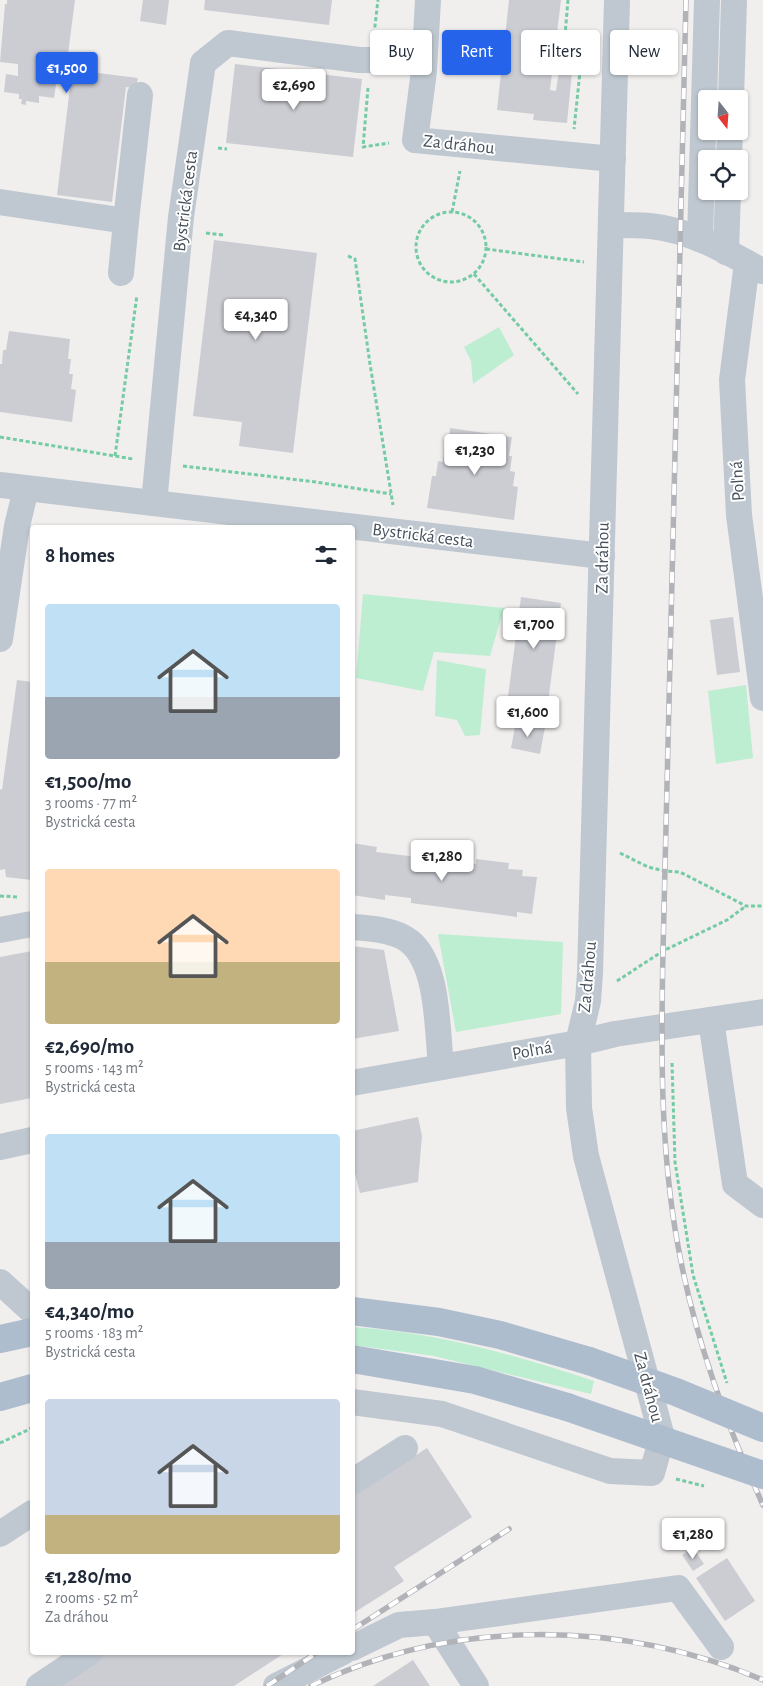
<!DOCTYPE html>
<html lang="en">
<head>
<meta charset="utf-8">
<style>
	body { margin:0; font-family:"Alegreya Sans",sans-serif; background:#f2f2f3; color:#1f2937; height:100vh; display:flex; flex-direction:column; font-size:19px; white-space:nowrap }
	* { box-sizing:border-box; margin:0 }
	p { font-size:16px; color:#747a83 }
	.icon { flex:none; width:28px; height:28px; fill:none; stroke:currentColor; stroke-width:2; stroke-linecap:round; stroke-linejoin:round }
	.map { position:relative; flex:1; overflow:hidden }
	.drawer { position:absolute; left:30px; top:525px; width:325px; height:1130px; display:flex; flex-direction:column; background:#fff; border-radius:5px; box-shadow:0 1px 4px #0004 }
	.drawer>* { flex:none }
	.guide { position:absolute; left:370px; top:30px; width:318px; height:45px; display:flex; gap:10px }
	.needle { width:32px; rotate:163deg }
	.tools { position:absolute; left:698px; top:90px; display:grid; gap:10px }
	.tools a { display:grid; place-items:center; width:50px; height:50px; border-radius:5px; background:#fff; box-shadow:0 1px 4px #0004; font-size:25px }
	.price { position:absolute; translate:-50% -42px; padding:0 11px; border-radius:5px; background:#fff; color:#222; font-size:16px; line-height:32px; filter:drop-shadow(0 1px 2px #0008) }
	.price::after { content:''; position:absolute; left:50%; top:30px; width:15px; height:11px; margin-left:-8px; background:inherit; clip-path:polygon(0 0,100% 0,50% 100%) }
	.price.on { background:#2563eb; color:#fff }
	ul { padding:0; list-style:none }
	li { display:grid; align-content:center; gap:10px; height:265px; padding:0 15px }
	li span { display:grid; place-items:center; height:155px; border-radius:5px; color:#555 }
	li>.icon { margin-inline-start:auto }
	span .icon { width:90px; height:90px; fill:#fffc; stroke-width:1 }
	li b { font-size:21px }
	h2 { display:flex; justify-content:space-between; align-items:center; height:60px; padding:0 15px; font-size:21px }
	.tag { padding:0 18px; border-radius:5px; background:#fff; box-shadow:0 1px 4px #0004; font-size:18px; line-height:45px }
	.tag.on { background:#2563eb; color:#fff }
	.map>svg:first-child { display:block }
</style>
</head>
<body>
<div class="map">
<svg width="763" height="1686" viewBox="0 0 763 1686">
	<rect width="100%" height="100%" fill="#f1eeee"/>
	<g fill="#bdeed1">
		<polygon points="499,327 514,355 473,384 471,361 464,347"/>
		<polygon points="363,594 504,608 490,656 434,652 423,691 356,678"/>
		<polygon points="437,660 486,669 480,735 465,736 457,720 435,716"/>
		<polygon points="746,685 753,758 716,764 708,691"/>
		<polygon points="438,934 563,942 561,1014 456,1032"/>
		<path d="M352 1327C435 1332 516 1355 594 1381L591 1394 434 1356 353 1345Z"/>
	</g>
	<g fill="#cbcdd3">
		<polygon points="7,0 75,0 66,69 138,78 136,88 126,87 112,202 57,195 71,79 57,78 54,98 39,96 39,103 26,101 26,105 21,104 22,99 19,99 19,94 4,92 6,74 18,76 18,64 0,62 5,4 7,4"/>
		<polygon points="143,0 169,0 166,25 140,21"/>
		<polygon points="205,0 332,0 329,25 204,10"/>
		<polygon points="509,0 561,0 550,90 556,91 559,71 572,72 567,123 533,120 534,114 497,110"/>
		<polygon points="235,64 362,79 353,157 226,143"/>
		<polygon points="214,240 317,253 293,453 239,446 242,422 193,416"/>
		<polygon points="9,331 70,339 68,359 71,359 69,374 73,374 71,389 76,390 72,422 0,412 0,364 2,364 3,350 6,350"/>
		<polygon points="450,428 512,437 509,456 512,456 510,471 515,472 513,486 518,487 514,520 427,508 432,476 436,476 438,461 443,462 445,448 448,448"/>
		<polygon points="521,597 561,603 548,702 508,697"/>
		<polygon points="733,617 740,672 717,675 710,620"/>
		<polygon points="17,680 32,682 32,880 6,877 5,869 0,870 0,789 2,790"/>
		<polygon points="516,722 545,727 540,754 511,748"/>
		<polygon points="352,843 377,847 376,852 417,857 418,852 450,856 450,861 476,864 476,859 509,863 508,869 523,870 522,876 537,877 532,914 517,912 517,917 411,903 411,898 385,895 385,900 352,895"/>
		<polygon points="352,946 384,950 399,1031 352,1039"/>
		<polygon points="32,951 32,1098 0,1104 0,957"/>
		<polygon points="418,1117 422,1136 418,1182 360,1193 352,1162 352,1131"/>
		<polygon points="427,1448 472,1517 394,1567 404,1581 352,1614 352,1496"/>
		<polygon points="693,1548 704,1564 693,1571 682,1555"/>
		<polygon points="727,1558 755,1601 725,1621 696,1578"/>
		<polygon points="102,1652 286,1652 234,1686 50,1686"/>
		<polygon points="413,1660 430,1686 373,1686"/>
	</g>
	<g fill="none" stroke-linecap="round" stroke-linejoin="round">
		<g stroke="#75cca4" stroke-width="3" stroke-dasharray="4 2.5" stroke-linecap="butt">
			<polyline points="568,0 563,59 581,62 574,129"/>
			<polyline points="374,34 378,0"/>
			<polyline points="368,88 363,147 389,143"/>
			<polyline points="218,148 227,149"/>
			<polyline points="452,212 460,171"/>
			<circle cx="451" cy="247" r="35"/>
			<polyline points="206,233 223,235"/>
			<polyline points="486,249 584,262"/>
			<polyline points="348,256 355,259 370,364 393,505"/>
			<polyline points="474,274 578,394"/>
			<polyline points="0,437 133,459"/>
			<polyline points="115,456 137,295"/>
			<polyline points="183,466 316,482 391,494"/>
			<polyline points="620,853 648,867 665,871 680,872 746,906 763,906"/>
			<polyline points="0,896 19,897"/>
			<polyline points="617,981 663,951 727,920 746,906"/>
			<polyline points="672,1063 675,1162 693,1275 727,1383"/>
			<polyline points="0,1443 32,1428"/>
			<polyline points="676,1479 704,1486"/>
		</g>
		<g stroke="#bfc8d0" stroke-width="26">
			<polyline points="428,0 424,71 415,140 613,159"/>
			<polyline points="731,99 734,0"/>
			<polyline points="729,159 730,131"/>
			<polyline points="0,202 126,221 121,273"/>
			<polyline points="126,221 140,95"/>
			<path d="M611 225C624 225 637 225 650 226 691 230 728 252 762 271"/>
			<polyline points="700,239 707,0"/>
			<polyline points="726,252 728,191"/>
			<polyline points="747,263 732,380 739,515 763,698"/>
			<polyline points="0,485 602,556"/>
			<polyline points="154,503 181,217 203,63 228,43 359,60 371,60"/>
			<polyline points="0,639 17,526 26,489"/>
			<path d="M352 927C370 928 395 930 409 941 439 964 437 1030 441 1066"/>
			<polyline points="0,930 32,924"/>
			<polyline points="711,1020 735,1184 763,1205"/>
			<polyline points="352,1083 578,1043 615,1034 763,1012"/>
			<polyline points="0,1147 32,1140"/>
			<polyline points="0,1282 32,1311"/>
			<polyline points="352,1402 442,1414 610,1471 652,1473 662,1437 586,1156 579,1108 578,1043 588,1001 590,973 617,0"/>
			<polyline points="352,1482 405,1448"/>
			<polyline points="0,1534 32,1513"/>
			<polyline points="435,1622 678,1588 721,1647"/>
			<polyline points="352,1648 399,1625 435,1622 476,1686"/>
			<polyline points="39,1686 90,1652"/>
			<polyline points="276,1686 343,1652"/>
		</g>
		<g stroke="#aebdcd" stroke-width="28">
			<polyline points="352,1311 439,1322 500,1335 589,1361"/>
			<polyline points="0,1339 32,1332"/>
			<polyline points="352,1359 475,1380 567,1407"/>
			<polyline points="0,1397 32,1388"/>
		</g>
		<g stroke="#b1b3b9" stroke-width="5.5">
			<g id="rail">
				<path d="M686 0 663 951C661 1049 660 1149 678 1246 694 1335 725 1422 763 1505"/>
				<polyline points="352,1630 509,1529"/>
				<polyline points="267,1686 318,1652"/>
				<path d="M311 1686C451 1618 620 1619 763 1680"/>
			</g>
		</g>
		<use href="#rail" stroke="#fff" stroke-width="4" stroke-dasharray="11" stroke-linecap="butt"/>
		<g stroke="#aebdcd" stroke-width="28">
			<polyline points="589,1361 676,1392 763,1428"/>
			<polyline points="567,1407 763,1475"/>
		</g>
	</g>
	<g text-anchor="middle" stroke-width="4" stroke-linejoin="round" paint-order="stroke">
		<g font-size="18" fill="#47515c" stroke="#fff">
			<text transform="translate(459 144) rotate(6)" y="6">Za dráhou</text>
			<text transform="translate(185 201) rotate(-83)" y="6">Bystrická cesta</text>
			<text transform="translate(737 481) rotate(-93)" y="6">Poľná</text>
			<text transform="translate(423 535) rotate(7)" y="6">Bystrická cesta</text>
			<text transform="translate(602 558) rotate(-89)" y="6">Za dráhou</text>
			<text transform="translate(587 977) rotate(-85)" y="6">Za dráhou</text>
			<text transform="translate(532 1050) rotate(-10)" y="6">Poľná</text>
			<text transform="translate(649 1387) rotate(75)" y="6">Za dráhou</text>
		</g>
	</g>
</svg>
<div class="tools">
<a><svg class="needle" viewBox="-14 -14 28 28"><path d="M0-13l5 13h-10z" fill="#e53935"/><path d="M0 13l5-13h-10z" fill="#747a83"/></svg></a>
<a><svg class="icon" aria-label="locate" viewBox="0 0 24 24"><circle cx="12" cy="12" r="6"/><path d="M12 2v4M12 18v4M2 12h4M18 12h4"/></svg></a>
</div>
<b class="price on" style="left:67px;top:94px">€1,500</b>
<b class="price" style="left:294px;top:111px">€2,690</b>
<b class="price" style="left:256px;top:341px">€4,340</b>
<b class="price" style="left:475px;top:476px">€1,230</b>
<b class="price" style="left:534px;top:650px">€1,700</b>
<b class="price" style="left:528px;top:738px">€1,600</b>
<b class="price" style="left:442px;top:882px">€1,280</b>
<b class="price" style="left:693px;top:1560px">€1,280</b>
<div class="guide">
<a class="tag">Buy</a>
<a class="tag on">Rent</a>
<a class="tag">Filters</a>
<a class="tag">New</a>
</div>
<section class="drawer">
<h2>8 homes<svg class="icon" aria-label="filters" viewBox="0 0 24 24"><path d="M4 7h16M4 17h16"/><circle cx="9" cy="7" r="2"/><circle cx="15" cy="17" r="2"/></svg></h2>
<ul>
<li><span style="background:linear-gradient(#bfe0f5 60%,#9aa5b1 0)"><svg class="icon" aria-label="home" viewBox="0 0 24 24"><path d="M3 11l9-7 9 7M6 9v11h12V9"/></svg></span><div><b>€1,500/mo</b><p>3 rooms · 77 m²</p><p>Bystrická cesta</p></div></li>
<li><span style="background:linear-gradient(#ffd9b3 60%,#c2b280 0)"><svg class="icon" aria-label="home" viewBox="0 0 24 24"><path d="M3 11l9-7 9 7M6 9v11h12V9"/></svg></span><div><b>€2,690/mo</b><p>5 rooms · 143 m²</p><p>Bystrická cesta</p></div></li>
<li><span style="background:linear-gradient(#bfe0f5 70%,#9aa5b1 0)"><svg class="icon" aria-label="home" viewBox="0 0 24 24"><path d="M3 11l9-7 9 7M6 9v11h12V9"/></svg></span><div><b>€4,340/mo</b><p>5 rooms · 183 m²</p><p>Bystrická cesta</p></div></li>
<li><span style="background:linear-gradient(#c9d6e8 75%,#c2b280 0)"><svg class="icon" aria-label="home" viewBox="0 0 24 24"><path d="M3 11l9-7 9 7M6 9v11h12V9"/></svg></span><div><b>€1,280/mo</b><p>2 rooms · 52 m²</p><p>Za dráhou</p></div></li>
</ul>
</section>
</div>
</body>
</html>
